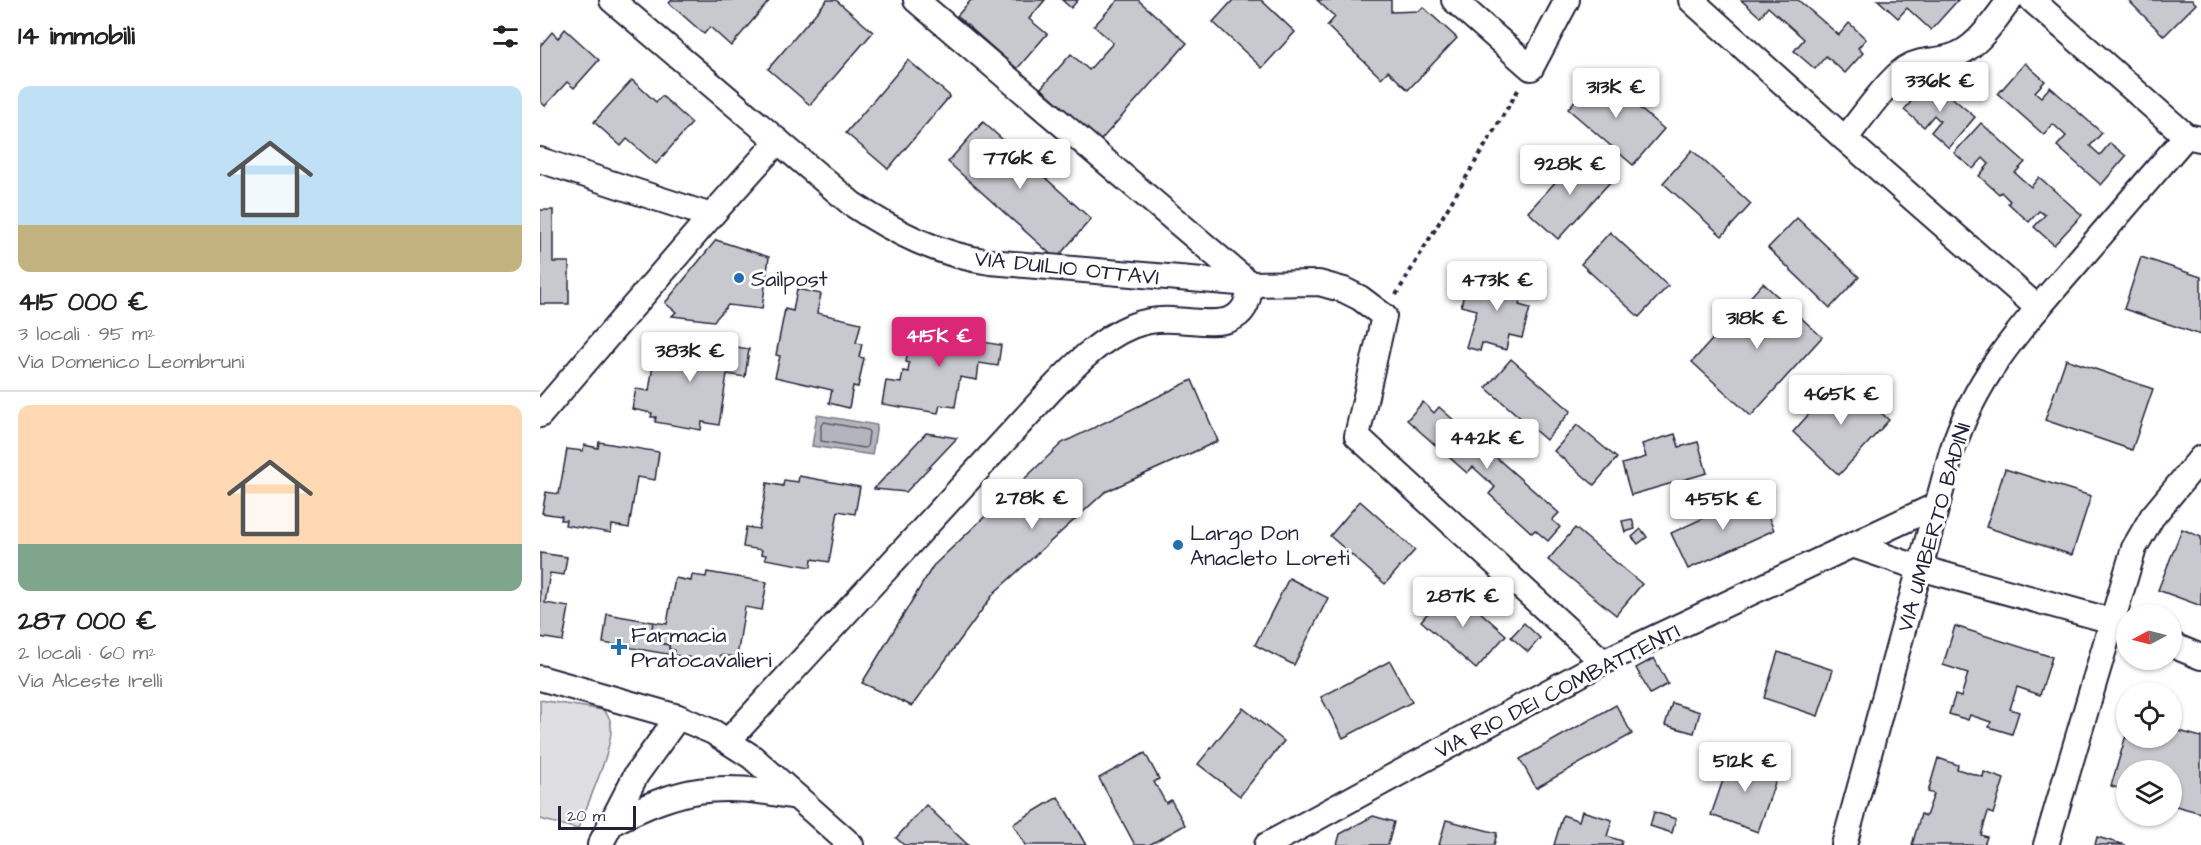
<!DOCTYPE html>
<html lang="it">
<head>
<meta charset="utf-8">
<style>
	body { margin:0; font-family:"Architects Daughter",sans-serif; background:#f2f2f2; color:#222; height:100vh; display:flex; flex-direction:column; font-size:22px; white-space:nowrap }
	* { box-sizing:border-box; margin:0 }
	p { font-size:20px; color:#767676 }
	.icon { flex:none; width:33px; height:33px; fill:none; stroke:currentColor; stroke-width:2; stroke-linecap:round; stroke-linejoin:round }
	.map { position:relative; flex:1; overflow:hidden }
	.details { display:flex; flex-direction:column; background:#fff; width:540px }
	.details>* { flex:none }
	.needle { width:39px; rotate:263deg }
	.fabs { position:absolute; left:1576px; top:604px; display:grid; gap:12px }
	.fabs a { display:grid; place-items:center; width:66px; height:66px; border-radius:50%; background:#fff; box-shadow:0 2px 4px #0004; font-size:30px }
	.scale { position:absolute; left:18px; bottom:15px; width:78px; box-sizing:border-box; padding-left:6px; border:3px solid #22223b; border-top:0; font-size:16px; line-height:21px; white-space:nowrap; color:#22223b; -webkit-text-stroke:4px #fff; paint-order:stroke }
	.price { position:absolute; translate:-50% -51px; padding:0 14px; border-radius:6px; background:#fff; color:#222; font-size:20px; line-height:39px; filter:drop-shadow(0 2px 3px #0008) }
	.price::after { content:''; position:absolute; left:50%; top:36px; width:18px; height:14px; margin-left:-9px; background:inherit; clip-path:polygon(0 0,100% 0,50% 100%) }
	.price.current { background:#db2777; color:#fff }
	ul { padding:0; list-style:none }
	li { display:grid; align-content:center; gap:12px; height:318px; padding:0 18px }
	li+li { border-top:2px solid #e0e0e0 }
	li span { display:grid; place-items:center; height:186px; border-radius:12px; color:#555 }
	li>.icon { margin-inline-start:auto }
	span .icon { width:108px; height:108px; fill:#fffc; stroke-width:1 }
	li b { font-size:26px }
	h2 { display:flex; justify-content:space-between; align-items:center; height:72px; padding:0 18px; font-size:26px }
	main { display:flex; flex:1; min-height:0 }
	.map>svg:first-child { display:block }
</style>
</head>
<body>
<main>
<section class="details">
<h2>14 immobili<svg class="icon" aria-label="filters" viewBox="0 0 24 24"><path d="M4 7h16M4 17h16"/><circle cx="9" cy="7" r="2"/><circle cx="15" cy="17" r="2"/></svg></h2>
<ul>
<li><span style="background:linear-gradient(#bfe0f5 75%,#c2b280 0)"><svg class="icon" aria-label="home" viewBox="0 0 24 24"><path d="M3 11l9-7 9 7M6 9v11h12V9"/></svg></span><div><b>415 000 €</b><p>3 locali · 95 m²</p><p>Via Domenico Leombruni</p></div></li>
<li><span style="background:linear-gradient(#ffd9b3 75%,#7fa58c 0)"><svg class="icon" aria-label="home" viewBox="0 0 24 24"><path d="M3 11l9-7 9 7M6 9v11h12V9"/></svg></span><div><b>287 000 €</b><p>2 locali · 60 m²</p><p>Via Alceste Irelli</p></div></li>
</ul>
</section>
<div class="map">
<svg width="1661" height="845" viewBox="0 0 1661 845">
	<rect width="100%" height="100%" fill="#fff"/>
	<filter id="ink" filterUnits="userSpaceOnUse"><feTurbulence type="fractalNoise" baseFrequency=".0167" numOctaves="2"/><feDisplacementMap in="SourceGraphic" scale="12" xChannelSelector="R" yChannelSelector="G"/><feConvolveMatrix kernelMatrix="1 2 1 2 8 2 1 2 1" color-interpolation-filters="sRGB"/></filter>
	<g filter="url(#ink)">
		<path fill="#dfdfe2" stroke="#80808e" stroke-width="1.5" d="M0 700 63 710C68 715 71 719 71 726 73 749 47 805 38 829L0 819Z"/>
		<polygon fill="#b4b4bc" stroke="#7a7a88" stroke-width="1.5" points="277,415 337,425 332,455 272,446"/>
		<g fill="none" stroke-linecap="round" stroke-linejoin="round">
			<polygon stroke="#5c5c6f" stroke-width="1.5" points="284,422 328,430 329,433 327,447 324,448 281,441 281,425"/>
		</g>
		<g fill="#c8c8cf" stroke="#22223b" stroke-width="1.5">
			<polygon points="132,0 230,0 191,46 170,27 164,34 129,3"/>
			<polygon points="287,0 296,0 333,32 270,105 228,69"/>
			<polygon points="431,0 505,0 489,19 507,34 477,69 417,16"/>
			<polygon points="522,0 538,0 531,8"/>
			<polygon points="578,0 598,0 647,43 560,141 501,88 531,54 549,70 573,43 554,26"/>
			<polygon points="693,0 721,0 755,32 722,68 673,22"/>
			<polygon points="777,0 851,0 851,12 879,11 883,7 917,38 868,90 848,71 841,78 787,26 795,17"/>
			<polygon points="1201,0 1258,0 1299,35 1309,23 1326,39 1318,48 1323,53 1305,73 1286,56 1275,69 1254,51 1264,39 1228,7 1220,17"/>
			<polygon points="1338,0 1418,0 1391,30 1367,8 1358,18"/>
			<polygon points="1588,0 1652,0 1656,4 1624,36"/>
			<polygon points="25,29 59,60 34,88 27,82 5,106 0,101 0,46 12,32 18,38"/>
			<polygon points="368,60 410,96 348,169 306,133"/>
			<polygon points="1485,63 1505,81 1495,92 1501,97 1510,87 1562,133 1550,146 1560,155 1570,143 1586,156 1561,185 1517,146 1526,136 1513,124 1504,135 1458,94"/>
			<polygon points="1058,73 1124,129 1093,165 1028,109"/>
			<polygon points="1390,79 1435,117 1409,148 1391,132 1400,121 1394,115 1384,127 1364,110"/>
			<polygon points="92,80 116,102 122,96 152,123 116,164 87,139 81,146 54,122"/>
			<polygon points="443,122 551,219 516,259 408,162"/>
			<polygon points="1441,123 1485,162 1475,173 1491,187 1499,177 1542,215 1514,245 1494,227 1505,215 1499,211 1489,222 1468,203 1470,201 1461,192 1459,194 1439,176 1449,164 1443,158 1433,169 1414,153"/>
			<polygon points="1152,150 1211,204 1182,236 1123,183"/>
			<polygon points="1042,153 1072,180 1018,239 988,212"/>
			<polygon points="0,210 13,210 13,262 29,262 29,304 0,304"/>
			<polygon points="1257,218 1319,277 1290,308 1228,248"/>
			<polygon points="1070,232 1128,286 1099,317 1041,264"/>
			<polygon points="176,240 229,257 222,309 188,305 174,321 132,316 136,312 125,303"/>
			<polygon points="1601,257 1661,277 1661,335 1584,309"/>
			<polygon points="949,272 985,282 979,305 990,308 982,338 969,335 966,350 942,343 940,351 926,347 937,310 921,306 925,290 943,295"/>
			<polygon points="1223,283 1282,337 1211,416 1152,362"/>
			<polygon points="257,289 281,294 277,313 321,323 316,343 322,344 319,357 324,358 318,387 313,386 309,408 289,403 292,390 235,377 240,356 236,355 245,309 253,311"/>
			<polygon points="395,327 437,334 436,341 461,345 458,366 439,363 437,380 420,377 415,407 400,405 398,413 342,404 346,381 361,383 363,371 368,372 369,363 366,362 371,328 394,332"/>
			<polygon points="149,339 209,349 205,377 187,374 179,425 162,422 161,430 115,422 116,417 111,417 112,413 92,409 96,389 109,391 116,346 132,349 133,342 148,345"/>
			<polygon points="971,359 1031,411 1006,440 946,388"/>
			<polygon points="1526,359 1613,389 1592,450 1505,420"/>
			<polygon points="1302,377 1349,420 1299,475 1253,432"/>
			<polygon points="652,380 678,441 565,492 455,592 372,706 322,683 393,566 522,443"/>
			<polygon points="883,402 894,413 899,407 1019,513 1012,520 1020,527 1008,541 995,530 992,533 949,494 955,487 933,467 927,473 867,420"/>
			<polygon points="1037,425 1077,458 1054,485 1014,451"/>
			<polygon points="386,433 417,438 366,492 334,489"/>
			<polygon points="1135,434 1139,447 1158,442 1167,473 1091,495 1082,464 1106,457 1102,444"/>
			<polygon points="59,442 119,452 115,480 97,477 89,528 72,525 71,533 25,525 26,520 21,520 22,516 2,513 6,492 19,494 27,449 43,451 44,445 58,448"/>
			<polygon points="1465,469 1551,496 1532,555 1446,527"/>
			<polygon points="259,476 320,487 315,514 298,511 289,562 272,559 271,567 225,559 226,555 221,554 222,550 203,547 206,527 219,529 227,483 243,486 244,480 258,482"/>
			<polygon points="1218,493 1234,530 1148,569 1131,533"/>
			<polygon points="820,501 875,550 845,584 790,536"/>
			<polygon points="1092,519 1095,529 1085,532 1082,521"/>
			<polygon points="1035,528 1102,584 1076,615 1008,560"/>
			<polygon points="1101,529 1107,537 1098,544 1092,537"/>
			<polygon points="1642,529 1661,537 1661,606 1618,590"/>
			<polygon points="0,553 27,557 24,575 10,573 5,603 29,607 23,641 0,637"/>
			<polygon points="167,572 227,582 222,610 205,607 197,657 180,655 179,662 133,655 134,650 129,649 129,645 110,642 113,622 127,624 135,578 151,581 152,575 166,577"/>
			<polygon points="749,578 788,598 754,665 715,645"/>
			<polygon points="911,586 966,635 936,669 881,621"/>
			<polygon points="67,614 113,622 110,642 129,645 129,649 134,650 133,655 63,643"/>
			<polygon points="984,623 1000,638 988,652 971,637"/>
			<polygon points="1415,626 1512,657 1500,695 1477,687 1470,709 1479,712 1472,734 1449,727 1451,722 1430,715 1428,720 1409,714 1415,695 1421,697 1428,673 1403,665"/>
			<polygon points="1238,652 1293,670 1278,716 1224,698"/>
			<polygon points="1114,658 1128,684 1110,694 1096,668"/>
			<polygon points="850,661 872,702 803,738 781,697"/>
			<polygon points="1132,703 1160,712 1154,733 1125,725"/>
			<polygon points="1076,705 1092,734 996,788 980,759"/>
			<polygon points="703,708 744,741 700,796 658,764"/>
			<polygon points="1632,729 1661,737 1661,813 1632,805 1632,771 1587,771 1587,791 1571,786 1587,732 1587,738 1632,738"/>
			<polygon points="605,753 619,779 614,782 626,803 631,800 645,825 609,845 595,845 559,778"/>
			<polygon points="1192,754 1239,771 1218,832 1171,815"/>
			<polygon points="1398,758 1418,765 1417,769 1443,777 1444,772 1464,779 1453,814 1448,812 1441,835 1447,837 1444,845 1372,845 1381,814 1386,816 1394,794 1388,792"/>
			<polygon points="518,797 546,845 485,845 473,824"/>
			<polygon points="386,805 428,845 364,845 356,838"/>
			<polygon points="1042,811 1072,820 1067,836 1082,841 1081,845 1014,845 1023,815 1039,821"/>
			<polygon points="1114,812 1136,819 1132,833 1110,826"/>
			<polygon points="833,816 854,822 848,845 797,845 800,834"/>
			<polygon points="906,820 957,833 954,845 899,845"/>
			<polygon points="1557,837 1585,845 1555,845"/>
		</g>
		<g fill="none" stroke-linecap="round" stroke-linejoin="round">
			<g stroke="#22223b" stroke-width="28">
				<g id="minor">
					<path d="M72 0 312 204C354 232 399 255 450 262L710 284 779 283 804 290 820 298 844 316 817 436 1063 662"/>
					<polyline points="914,0 991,68 1027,0"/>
					<polyline points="1151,0 1305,139 1498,308"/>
					<polyline points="1492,0 1646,136 1660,139"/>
					<path d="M1305 139C1320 120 1347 81 1366 68 1380 59 1395 62 1410 57 1437 50 1454 20 1470 0"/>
					<polyline points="0,160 171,216"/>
					<polyline points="0,415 171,216 238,141"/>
					<polyline points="1312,545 1397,505"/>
					<polyline points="1632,645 1661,657"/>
					<polyline points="0,678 138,717 173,732 212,757 311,845"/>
					<path d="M188 741 510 391C534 366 560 339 592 326 605 321 619 319 633 320 667 321 708 334 710 284L376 0"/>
					<path d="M70 824C144 786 175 782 257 797"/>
					<polyline points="60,845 96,775 138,717"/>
					<polyline points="727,845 1063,662 1312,545 1380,568 1572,621 1587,627"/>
					<path d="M1304 845 1412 451C1436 375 1484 324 1535 265 1572 222 1609 179 1646 136"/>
					<polyline points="1506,845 1594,548 1612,517 1661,458"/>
				</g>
			</g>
			<polyline stroke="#22223b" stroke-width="4" stroke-dasharray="4.5 4.5" stroke-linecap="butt" points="856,295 980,87"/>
			<use href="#minor" stroke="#fff" stroke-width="24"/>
		</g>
	</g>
	<g fill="#1f6fb2" stroke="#fff" stroke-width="2">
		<circle cx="199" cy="278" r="6"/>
		<circle cx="638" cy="545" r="6"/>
		<path d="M76 638h6v6h6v6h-6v6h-6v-6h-6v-6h6z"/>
	</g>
	<g text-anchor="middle" stroke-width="6" stroke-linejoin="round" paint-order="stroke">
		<g font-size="22" fill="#22223b" stroke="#fff">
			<text transform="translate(527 267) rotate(6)" y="8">VIA DUILIO OTTAVI</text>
			<text transform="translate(1393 527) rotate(-74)" y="8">VIA UMBERTO BADINI</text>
			<text transform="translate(1017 690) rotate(-27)" y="8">VIA RIO DEI COMBATTENTI</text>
		</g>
		<g font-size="22" fill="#22223b" stroke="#fff" text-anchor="start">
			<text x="211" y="286">Sailpost</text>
			<text x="650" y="540">Largo Don<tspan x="650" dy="25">Anacleto Loreti</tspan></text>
			<text x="91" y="642">Farmacia<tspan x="91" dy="25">Pratocavalieri</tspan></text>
		</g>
	</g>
</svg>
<div class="fabs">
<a><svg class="needle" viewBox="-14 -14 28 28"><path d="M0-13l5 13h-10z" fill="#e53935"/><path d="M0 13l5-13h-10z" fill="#767676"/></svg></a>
<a><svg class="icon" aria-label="locate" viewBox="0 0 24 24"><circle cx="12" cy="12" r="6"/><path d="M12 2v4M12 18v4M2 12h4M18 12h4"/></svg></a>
<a><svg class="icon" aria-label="layers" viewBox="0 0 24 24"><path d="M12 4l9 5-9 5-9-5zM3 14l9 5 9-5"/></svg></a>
</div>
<div class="scale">20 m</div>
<b class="price" style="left:1400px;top:113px">336K €</b>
<b class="price" style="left:1076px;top:119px">313K €</b>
<b class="price" style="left:480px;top:190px">776K €</b>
<b class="price" style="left:1030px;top:196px">928K €</b>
<b class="price" style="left:957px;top:312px">473K €</b>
<b class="price" style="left:1217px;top:350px">318K €</b>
<b class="price current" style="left:399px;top:368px">415K €</b>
<b class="price" style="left:150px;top:383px">383K €</b>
<b class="price" style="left:1301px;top:426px">465K €</b>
<b class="price" style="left:947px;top:470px">442K €</b>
<b class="price" style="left:492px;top:530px">278K €</b>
<b class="price" style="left:1183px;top:531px">455K €</b>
<b class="price" style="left:923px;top:628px">287K €</b>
<b class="price" style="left:1205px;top:793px">512K €</b>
</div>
</main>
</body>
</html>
